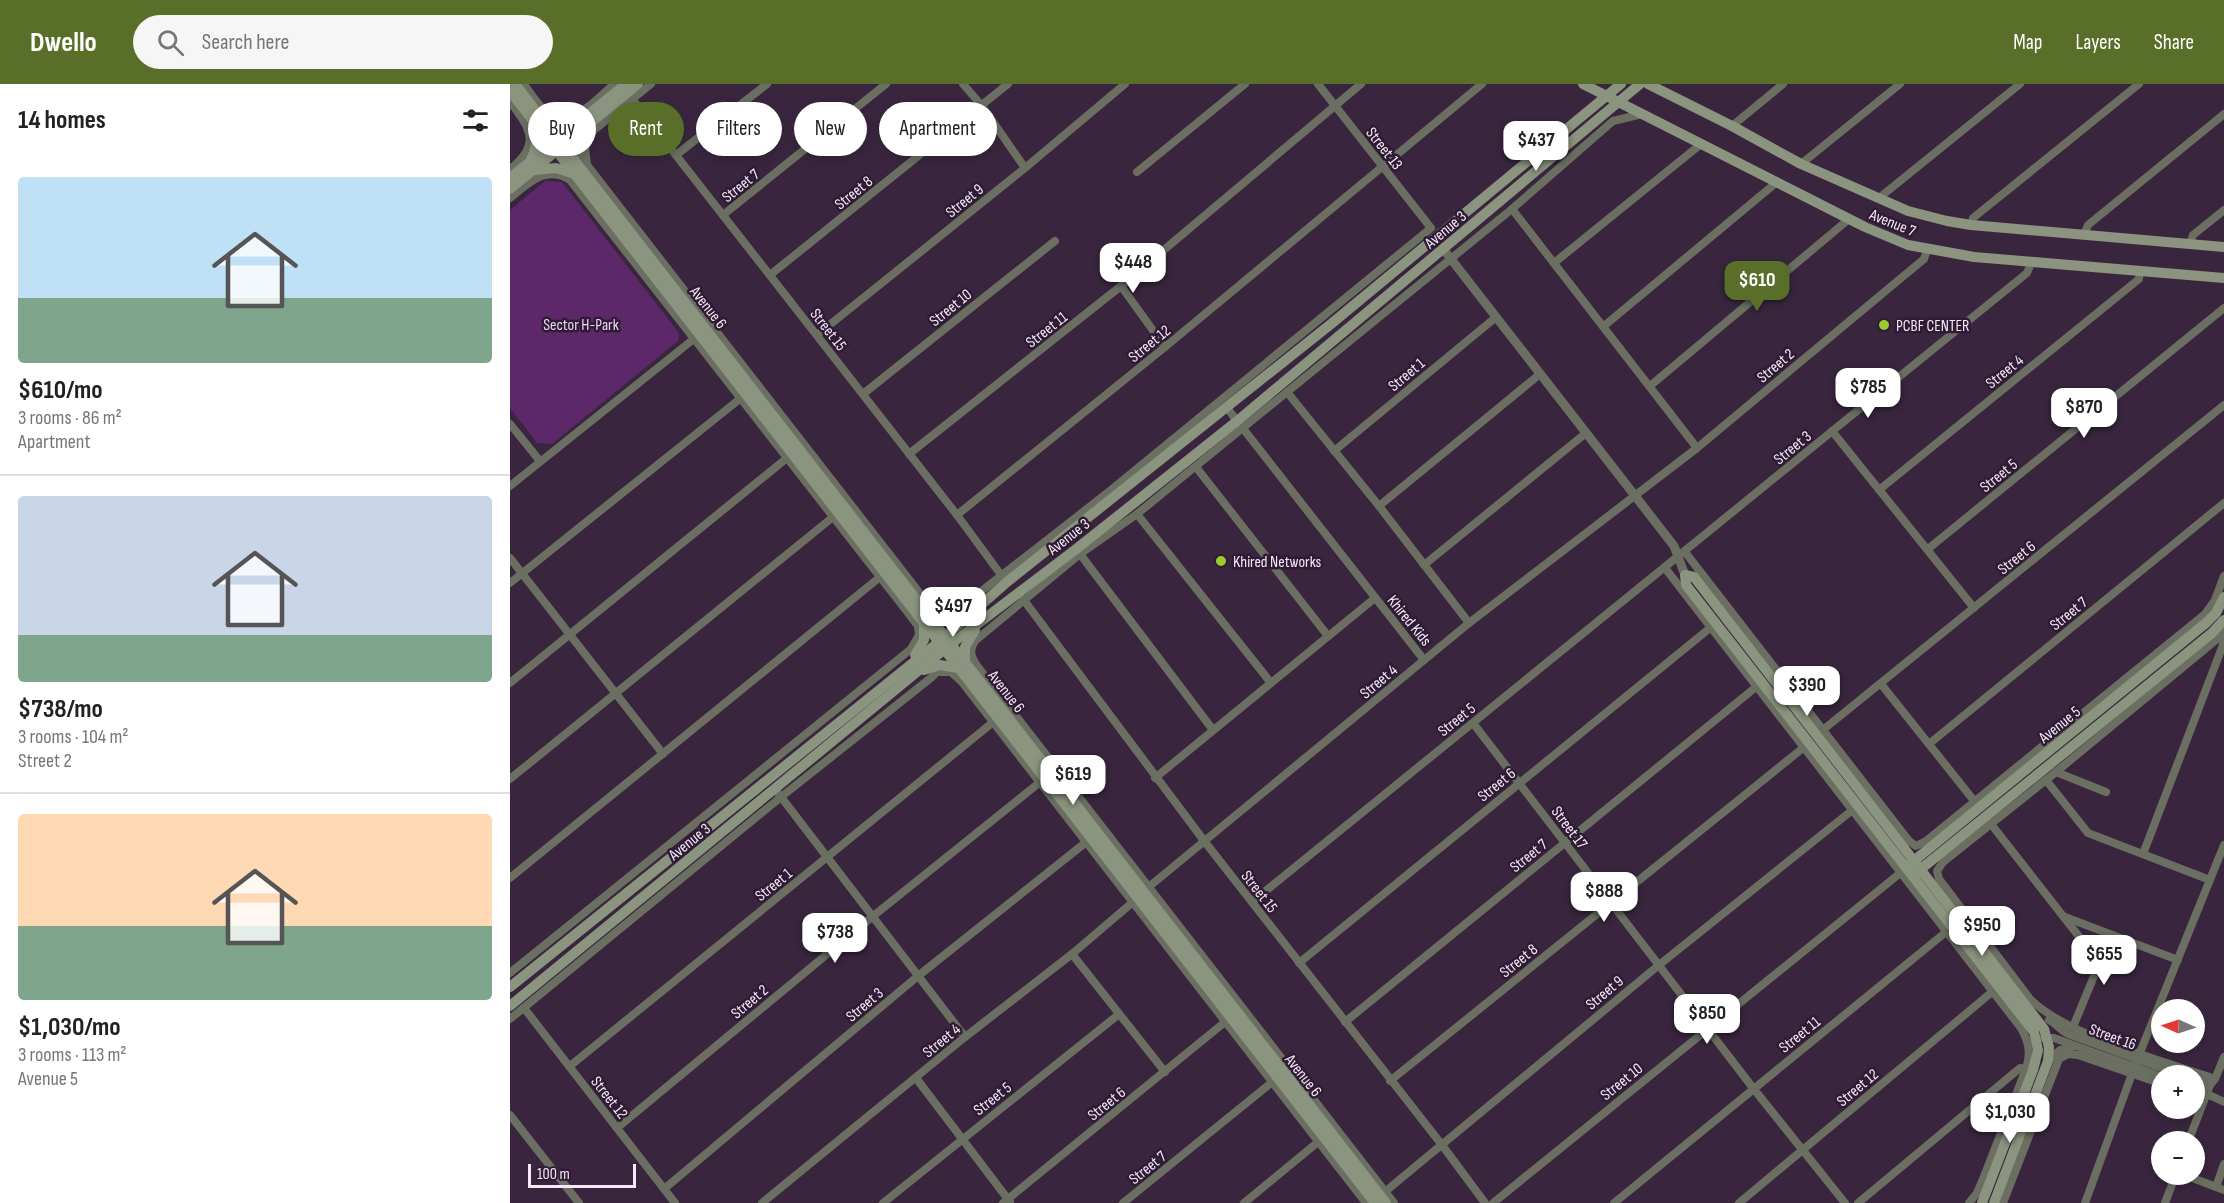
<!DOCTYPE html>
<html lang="en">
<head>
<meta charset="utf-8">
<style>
	body { margin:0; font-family:"Sofia Sans Condensed",sans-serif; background:#f6f6f6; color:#222; height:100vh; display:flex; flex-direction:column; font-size:22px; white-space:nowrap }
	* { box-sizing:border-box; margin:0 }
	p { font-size:20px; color:#767676 }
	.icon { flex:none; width:33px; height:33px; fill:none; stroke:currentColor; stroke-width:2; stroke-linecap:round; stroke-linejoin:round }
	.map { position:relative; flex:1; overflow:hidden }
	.details { display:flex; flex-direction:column; background:#fff; width:510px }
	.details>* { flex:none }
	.guide { position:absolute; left:18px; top:18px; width:570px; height:54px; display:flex; gap:12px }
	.needle { width:39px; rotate:273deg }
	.fabs { position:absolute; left:1641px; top:915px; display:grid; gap:12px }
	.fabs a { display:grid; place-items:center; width:54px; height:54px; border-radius:50%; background:#fff; box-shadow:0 3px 9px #0003; font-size:30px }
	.scale { position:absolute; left:18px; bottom:15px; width:108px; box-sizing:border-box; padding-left:6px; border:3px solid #f5e9f8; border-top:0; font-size:16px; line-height:21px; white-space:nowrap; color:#f5e9f8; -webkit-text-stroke:4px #2f1c34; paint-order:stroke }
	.price { position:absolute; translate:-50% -51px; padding:0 14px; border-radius:12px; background:#fff; color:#222; font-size:20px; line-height:39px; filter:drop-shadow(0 2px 3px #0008) }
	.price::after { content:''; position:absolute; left:50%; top:36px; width:18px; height:14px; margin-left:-9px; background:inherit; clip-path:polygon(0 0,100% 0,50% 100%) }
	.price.on { background:#596e29; color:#fff }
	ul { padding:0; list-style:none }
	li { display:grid; align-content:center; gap:12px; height:318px; padding:0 18px }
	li+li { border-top:2px solid #e0e0e0 }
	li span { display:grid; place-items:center; height:186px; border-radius:6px; color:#555 }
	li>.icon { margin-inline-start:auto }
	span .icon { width:108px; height:108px; fill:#fffc; stroke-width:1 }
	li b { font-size:26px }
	h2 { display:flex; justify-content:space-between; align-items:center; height:72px; padding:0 18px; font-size:26px }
	.tag { padding:0 21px; border-radius:27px; background:#fff; box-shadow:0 3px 9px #0003; font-size:21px; line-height:54px }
	.tag.on { background:#596e29; color:#fff }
	header { display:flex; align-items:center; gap:36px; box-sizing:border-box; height:84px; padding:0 30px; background:#596e29; color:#fff }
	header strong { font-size:28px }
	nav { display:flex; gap:33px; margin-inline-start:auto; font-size:21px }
	.search { width:420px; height:54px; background:#f6f6f6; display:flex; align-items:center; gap:15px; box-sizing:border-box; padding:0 21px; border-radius:33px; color:#767676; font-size:22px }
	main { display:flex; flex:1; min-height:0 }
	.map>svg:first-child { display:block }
</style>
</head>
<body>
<header>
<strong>Dwello</strong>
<div class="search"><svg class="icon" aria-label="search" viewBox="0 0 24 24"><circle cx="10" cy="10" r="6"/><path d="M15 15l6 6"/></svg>Search here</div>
<nav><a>Map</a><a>Layers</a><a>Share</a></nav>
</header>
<main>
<section class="details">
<h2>14 homes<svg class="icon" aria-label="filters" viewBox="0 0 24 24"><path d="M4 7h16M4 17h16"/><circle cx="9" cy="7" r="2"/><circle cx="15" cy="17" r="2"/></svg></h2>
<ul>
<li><span style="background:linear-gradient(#bfe0f5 65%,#7fa58c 0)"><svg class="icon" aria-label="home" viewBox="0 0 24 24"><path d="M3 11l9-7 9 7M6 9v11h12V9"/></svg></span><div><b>$610/mo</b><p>3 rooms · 86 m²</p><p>Apartment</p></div></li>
<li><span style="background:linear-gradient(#c9d6e8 75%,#7fa58c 0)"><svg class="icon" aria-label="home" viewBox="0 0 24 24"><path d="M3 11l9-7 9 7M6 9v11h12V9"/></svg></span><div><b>$738/mo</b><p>3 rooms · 104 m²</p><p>Street 2</p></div></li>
<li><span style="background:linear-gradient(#ffd9b3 60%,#7fa58c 0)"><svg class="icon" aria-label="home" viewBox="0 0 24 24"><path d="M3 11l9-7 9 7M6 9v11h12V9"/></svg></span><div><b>$1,030/mo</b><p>3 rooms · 113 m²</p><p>Avenue 5</p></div></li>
</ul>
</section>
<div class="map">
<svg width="1714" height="1119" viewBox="0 0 1714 1119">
	<rect width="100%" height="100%" fill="#39263e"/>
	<polygon fill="#5c286a" points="35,97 52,98 169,249 169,256 42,360 27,359 0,324 0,126"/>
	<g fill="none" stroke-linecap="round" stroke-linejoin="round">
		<g stroke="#6a6f62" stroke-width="8">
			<path d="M14 0C20 9 27 19 35 27 59 48 87 15 104 0"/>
			<polyline points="141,0 83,47 75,64 77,81 415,516 423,526 435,532 446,527 596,410 921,144 808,0"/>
			<polyline points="453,0 472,22 515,84"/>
			<polyline points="119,11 447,431 494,495"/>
			<path d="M0 18C21 45 31 61 0 85"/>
			<polyline points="1222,42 1273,0"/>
			<polyline points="166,71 257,0"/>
			<polyline points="1291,80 1390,0"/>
			<polyline points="627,88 735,0"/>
			<path d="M0 114C18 100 36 80 60 96L399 530 408 542 409 551 401 565 0 889"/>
			<polyline points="1369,114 1510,0"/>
			<polyline points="1002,125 1187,364"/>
			<polyline points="213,131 376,0"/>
			<polyline points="1461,141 1463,134 1629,0"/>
			<polyline points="1574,151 1578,141 1714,30"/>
			<polyline points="1680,160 1683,151 1714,126"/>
			<polyline points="1044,179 1191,60"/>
			<polyline points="260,191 498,0"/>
			<polyline points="611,202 655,263"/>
			<polyline points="1094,242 1267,98"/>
			<polyline points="307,251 515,84 615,0"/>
			<polyline points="1140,302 1339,135"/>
			<polyline points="777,308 869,422 959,539"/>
			<polyline points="353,310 545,157"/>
			<polyline points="717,324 914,576"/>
			<polyline points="0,340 30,377"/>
			<polyline points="1322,347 1464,524"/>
			<polyline points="824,367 985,234"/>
			<polyline points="399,370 611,202 851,0"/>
			<polyline points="686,383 818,552"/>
			<polyline points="0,402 185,254"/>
			<polyline points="1369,406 1629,195 1630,187"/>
			<polyline points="869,422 1030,290"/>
			<polyline points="627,430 761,599"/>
			<polyline points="447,431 655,263 972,0"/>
			<polyline points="1418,465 1714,224"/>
			<polyline points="1175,468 1399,757 1406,762 1416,757 1695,530 1705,516 1714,492"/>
			<polyline points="570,470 703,646"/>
			<polyline points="0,474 153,670"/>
			<polyline points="914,481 1076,349"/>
			<path d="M1155 484 1511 944C1519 958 1521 970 1516 985L1510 984 1348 1119"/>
			<polyline points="0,499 231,314"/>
			<polyline points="513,515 695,758 932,1061 975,1119"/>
			<polyline points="0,599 277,374"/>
			<polyline points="1371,600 1465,718"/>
			<polyline points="963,639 1243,1004 1335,1119"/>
			<polyline points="1314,645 1714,321"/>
			<polyline points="1419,660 1714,419"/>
			<polyline points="1546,688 1596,708"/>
			<polyline points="645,694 865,514"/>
			<polyline points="0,695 323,433"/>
			<polyline points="1536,696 1578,749 1700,796"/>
			<polyline points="268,709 455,953"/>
			<polyline points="1481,740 1589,878"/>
			<polyline points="1633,770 1713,561 1712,551 1714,548"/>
			<polyline points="0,794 370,493"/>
			<polyline points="635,806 959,539 1187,364 1414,175 1417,166"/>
			<polyline points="742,818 1517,189 1521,179"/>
			<polyline points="1555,833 1668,876"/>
			<polyline points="562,870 655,988"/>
			<polyline points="789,879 1200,544"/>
			<polyline points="14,924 165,1119"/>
			<polyline points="0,935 271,713 422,593 427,588 441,588 452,598 856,1119"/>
			<path d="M1539 936C1547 940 1550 946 1558 950L1673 992"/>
			<polyline points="835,938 1246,603"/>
			<polyline points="1563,943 1601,851"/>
			<polyline points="1534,954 1544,954 1652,993"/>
			<polyline points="1538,977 1550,966 1565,962"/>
			<polyline points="60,982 482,639"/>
			<polyline points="406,994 500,1118"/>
			<polyline points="1684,995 1700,1001"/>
			<path d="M1705 995C1654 977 1557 952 1520 915L1429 795 1427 787 1433 778 1546 688 1712 551"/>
			<polyline points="880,997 1293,664"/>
			<polyline points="1684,1004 1714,1018"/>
			<polyline points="1684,1012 1694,1016"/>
			<polyline points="0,1031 69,1119"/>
			<polyline points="107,1044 362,833 529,699"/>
			<polyline points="1678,1058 1700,1001 1705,995 1714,973"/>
			<polyline points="1672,1090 1714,1106"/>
			<polyline points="1706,1103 1714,1080"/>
			<polyline points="154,1105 408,892 575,759"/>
			<polyline points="871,1111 1149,881 1345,724"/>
			<polyline points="252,1119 455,953 562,870 623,818"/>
			<polyline points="373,1119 608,931"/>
			<polyline points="493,1119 715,938"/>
			<polyline points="613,1119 761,999"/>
			<polyline points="734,1119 808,1058"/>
			<path d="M884 1119 468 583C461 573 458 566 466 556L570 470 627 430 1002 125 1103 37 1132 30"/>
			<polyline points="983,1119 1394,786"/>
			<polyline points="1104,1119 1436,848"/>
			<polyline points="1229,1119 1482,908"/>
			<polyline points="1459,1119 1467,1109 1473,1095 1516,985"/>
			<polyline points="1493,1119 1549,975 1558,970 1568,971 1652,1000"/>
			<polyline points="1575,1119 1627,976 1714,761"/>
			<polyline points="1655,1119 1666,1090"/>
		</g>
		<g stroke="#6a6f62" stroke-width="9">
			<polyline points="30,32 48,37 71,36"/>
			<polyline points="70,83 70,63 75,43"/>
			<polyline points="934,166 1164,462 1175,491"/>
		</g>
		<g stroke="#8b947e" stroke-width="10">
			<polyline points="5,0 876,1119"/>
			<polyline points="1073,0 1355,143 1398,161 1464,173 1714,194"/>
			<polyline points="1138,0 1222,42 1291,80 1398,127 1437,137 1461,141 1714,163"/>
			<polyline points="0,7 865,1119"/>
			<path d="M21 75C28 64 26 51 24 38"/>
			<polyline points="24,86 46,84 65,90"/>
			<polyline points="0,94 116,0"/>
			<polyline points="0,105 128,0"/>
			<polyline points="421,534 438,537 455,531"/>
			<polyline points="405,571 414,556 414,539"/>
			<polyline points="455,578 455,563 465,546"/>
			<polyline points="414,586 430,581 448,584"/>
			<polyline points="1400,780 1696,539 1706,529 1714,513"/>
			<polyline points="1406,789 1702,549 1714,536"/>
			<polyline points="0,903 429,558 497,498 821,240 1111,0"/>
			<polyline points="0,922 441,560 565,466 726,338 1130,0"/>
			<polyline points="1472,1119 1523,986 1528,966 1524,948 1176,501 1175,491 1184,493 1534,945 1539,963 1538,977 1484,1119"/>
		</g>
	</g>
	<g fill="#9cca31" stroke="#2f1c34" stroke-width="2">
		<circle cx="1374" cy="241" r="6"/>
		<circle cx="711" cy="477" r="6"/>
	</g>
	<g text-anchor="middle" stroke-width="5" stroke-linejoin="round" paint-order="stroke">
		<g font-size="16" fill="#f5e9f8" stroke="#2f1c34">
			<text transform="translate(875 64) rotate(52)" y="6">Street 13</text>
			<text transform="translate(230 101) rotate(-39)" y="6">Street 7</text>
			<text transform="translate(343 108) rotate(-39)" y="6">Street 8</text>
			<text transform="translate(454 116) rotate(-39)" y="6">Street 9</text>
			<text transform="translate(1383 138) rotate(22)" y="6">Avenue 7</text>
			<text transform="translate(935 145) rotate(-40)" y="6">Avenue 3</text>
			<text transform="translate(199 223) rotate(52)" y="6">Avenue 6</text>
			<text transform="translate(440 223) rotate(-39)" y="6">Street 10</text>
			<text transform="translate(319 245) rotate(52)" y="6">Street 15</text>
			<text transform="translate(536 245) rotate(-38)" y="6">Street 11</text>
			<text transform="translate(639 259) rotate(-39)" y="6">Street 12</text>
			<text transform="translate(1265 281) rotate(-40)" y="6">Street 2</text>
			<text transform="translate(1494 287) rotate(-39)" y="6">Street 4</text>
			<text transform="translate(896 290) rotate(-40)" y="6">Street 1</text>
			<text transform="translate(1282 363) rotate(-39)" y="6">Street 3</text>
			<text transform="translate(1488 391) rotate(-39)" y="6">Street 5</text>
			<text transform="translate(558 452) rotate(-38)" y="6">Avenue 3</text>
			<text transform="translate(1506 473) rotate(-39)" y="6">Street 6</text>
			<text transform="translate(1558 529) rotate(-39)" y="6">Street 7</text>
			<text transform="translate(900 536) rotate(51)" y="6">Khired Kids</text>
			<text transform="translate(868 597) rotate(-40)" y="6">Street 4</text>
			<text transform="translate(497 607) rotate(52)" y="6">Avenue 6</text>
			<text transform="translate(946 635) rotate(-39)" y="6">Street 5</text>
			<text transform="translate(1549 640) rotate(-39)" y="6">Avenue 5</text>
			<text transform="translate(986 700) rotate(-39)" y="6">Street 6</text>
			<text transform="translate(1060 743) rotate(53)" y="6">Street 17</text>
			<text transform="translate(179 757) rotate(-39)" y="6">Avenue 3</text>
			<text transform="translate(1018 771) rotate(-39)" y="6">Street 7</text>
			<text transform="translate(263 800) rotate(-39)" y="6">Street 1</text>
			<text transform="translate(750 807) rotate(52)" y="6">Street 15</text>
			<text transform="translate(1008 876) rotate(-39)" y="6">Street 8</text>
			<text transform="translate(1094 908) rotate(-40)" y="6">Street 9</text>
			<text transform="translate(239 917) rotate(-40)" y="6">Street 2</text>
			<text transform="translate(354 920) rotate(-40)" y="6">Street 3</text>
			<text transform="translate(1289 950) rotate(-39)" y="6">Street 11</text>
			<text transform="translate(1603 952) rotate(20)" y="6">Street 16</text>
			<text transform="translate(431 956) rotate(-39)" y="6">Street 4</text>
			<text transform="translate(794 991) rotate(52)" y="6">Avenue 6</text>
			<text transform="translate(1111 997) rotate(-39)" y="6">Street 10</text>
			<text transform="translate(1347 1003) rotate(-40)" y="6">Street 12</text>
			<text transform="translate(100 1013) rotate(52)" y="6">Street 12</text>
			<text transform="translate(482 1014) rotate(-38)" y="6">Street 5</text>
			<text transform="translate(596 1019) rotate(-39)" y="6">Street 6</text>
			<text transform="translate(637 1083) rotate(-39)" y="6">Street 7</text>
		</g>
		<g font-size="16" fill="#f2d2fb" stroke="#2f1c34">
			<text x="71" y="246">Sector H-Park</text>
		</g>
		<g font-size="16" fill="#f5e9f8" stroke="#2f1c34" text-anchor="start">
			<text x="1386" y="247">PCBF CENTER</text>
			<text x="723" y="483">Khired Networks</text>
		</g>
	</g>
</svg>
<div class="fabs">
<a><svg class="needle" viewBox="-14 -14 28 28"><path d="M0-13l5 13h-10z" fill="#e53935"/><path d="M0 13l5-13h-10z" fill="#767676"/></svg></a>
<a>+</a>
<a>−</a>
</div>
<div class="scale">100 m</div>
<b class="price" style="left:1026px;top:88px">$437</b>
<b class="price" style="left:623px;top:210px">$448</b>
<b class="price on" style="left:1247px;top:228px">$610</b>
<b class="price" style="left:1358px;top:335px">$785</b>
<b class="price" style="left:1574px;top:355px">$870</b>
<b class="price" style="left:443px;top:554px">$497</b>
<b class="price" style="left:1297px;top:633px">$390</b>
<b class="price" style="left:563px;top:722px">$619</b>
<b class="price" style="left:1094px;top:839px">$888</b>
<b class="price" style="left:1472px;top:873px">$950</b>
<b class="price" style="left:325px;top:880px">$738</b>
<b class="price" style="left:1594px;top:902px">$655</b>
<b class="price" style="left:1197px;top:961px">$850</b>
<b class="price" style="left:1500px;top:1060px">$1,030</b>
<div class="guide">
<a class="tag">Buy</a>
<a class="tag on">Rent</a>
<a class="tag">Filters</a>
<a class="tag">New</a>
<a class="tag">Apartment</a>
</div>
</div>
</main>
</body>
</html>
